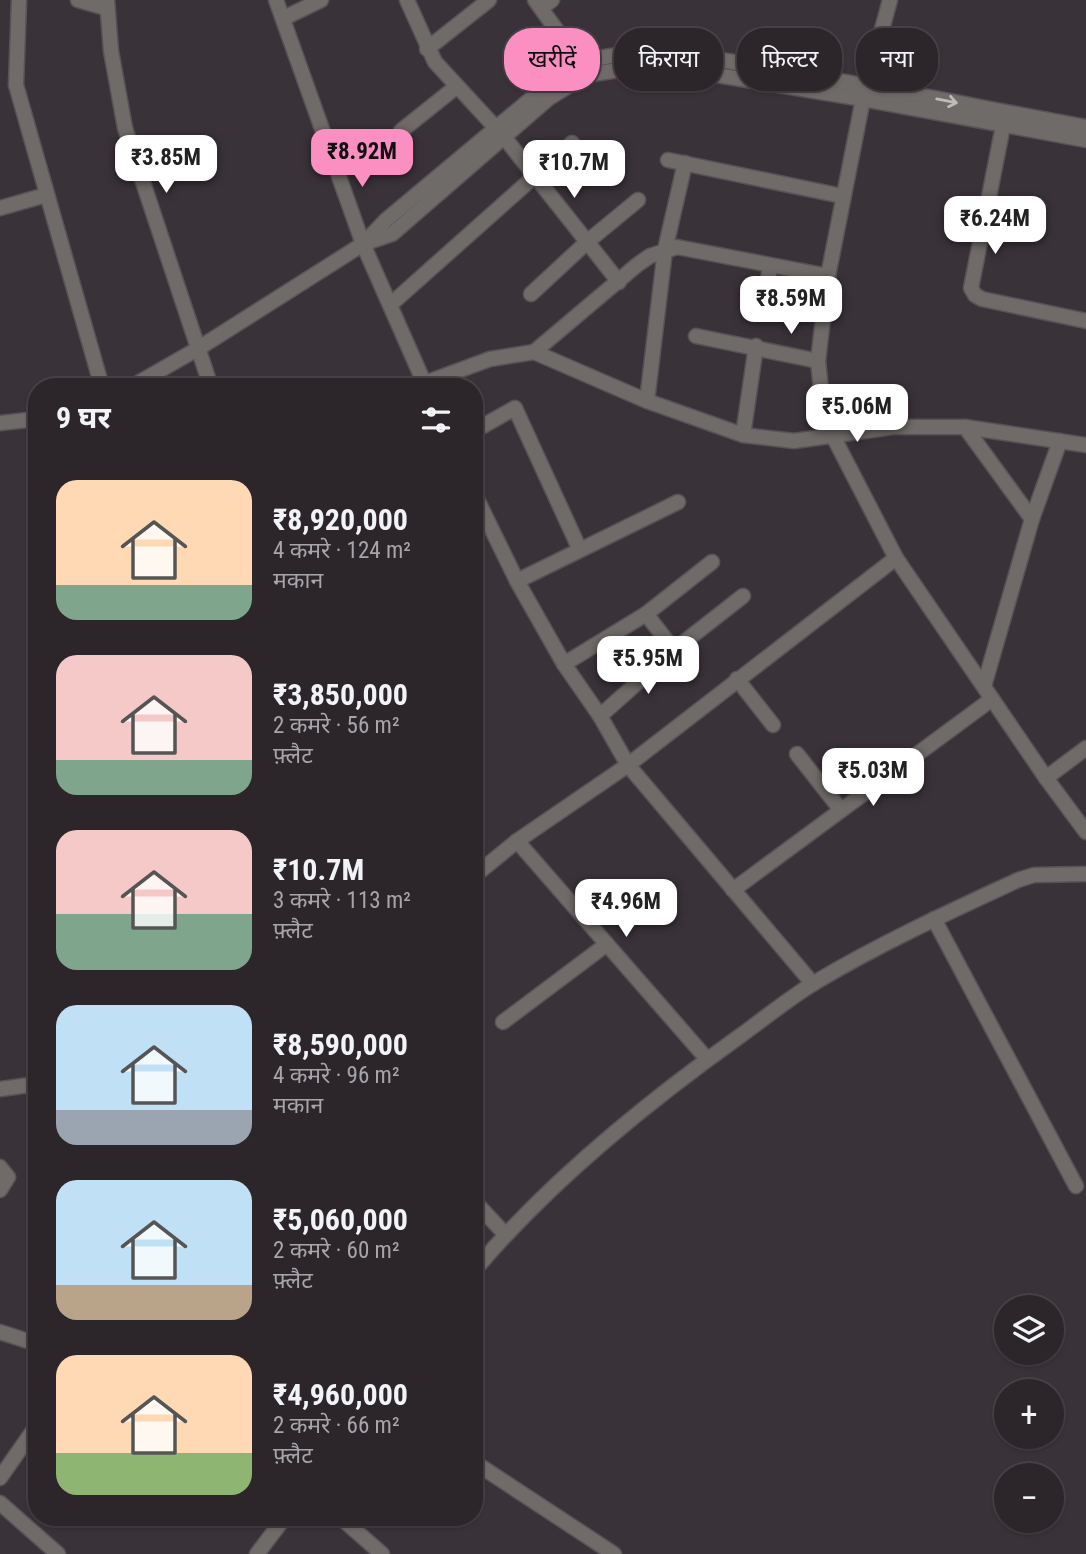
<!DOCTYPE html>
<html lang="hi">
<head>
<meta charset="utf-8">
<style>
	body { margin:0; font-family:"Roboto Condensed","Noto Sans Devanagari",sans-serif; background:#383237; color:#f1f3f6; height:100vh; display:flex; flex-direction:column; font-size:26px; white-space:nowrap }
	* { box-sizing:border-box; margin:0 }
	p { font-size:23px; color:#a6a5a9 }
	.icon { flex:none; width:38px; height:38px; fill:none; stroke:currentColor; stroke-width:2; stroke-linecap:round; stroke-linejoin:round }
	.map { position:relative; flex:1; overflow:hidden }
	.details { position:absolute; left:28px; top:378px; width:455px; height:1148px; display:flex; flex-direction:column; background:#2c262b; border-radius:28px; box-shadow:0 2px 5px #0004,0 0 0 2px #484347 }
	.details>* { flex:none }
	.top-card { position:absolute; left:504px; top:28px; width:476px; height:63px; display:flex; gap:14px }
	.buttons { position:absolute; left:994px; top:1295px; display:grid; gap:14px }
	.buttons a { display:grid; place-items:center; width:70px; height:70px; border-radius:50%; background:#2c262b; box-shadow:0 2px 5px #0004,0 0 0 2px #484347; font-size:35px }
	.price { position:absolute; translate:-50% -60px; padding:0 16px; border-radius:14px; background:#fff; color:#222; font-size:23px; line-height:46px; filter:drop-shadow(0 2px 4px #0008) }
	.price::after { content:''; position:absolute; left:50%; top:42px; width:21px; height:16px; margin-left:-10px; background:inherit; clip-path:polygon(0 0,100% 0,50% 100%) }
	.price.active { background:#fc8fc2; color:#111 }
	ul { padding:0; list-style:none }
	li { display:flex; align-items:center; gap:21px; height:175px; padding:0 28px }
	li span { display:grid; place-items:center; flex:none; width:196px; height:140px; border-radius:21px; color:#555 }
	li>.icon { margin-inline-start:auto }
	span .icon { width:84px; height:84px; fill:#fffc; stroke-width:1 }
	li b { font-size:30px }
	h2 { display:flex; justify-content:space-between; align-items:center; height:84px; padding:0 28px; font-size:30px }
	.tag { padding:0 24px; border-radius:28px; background:#2c262b; box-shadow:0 2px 5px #0004,0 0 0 2px #484347; font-size:24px; line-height:63px }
	.tag.active { background:#fc8fc2; color:#111 }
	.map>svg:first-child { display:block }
</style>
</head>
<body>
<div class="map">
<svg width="1086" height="1554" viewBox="0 0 1086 1554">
	<rect width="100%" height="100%" fill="#3a3239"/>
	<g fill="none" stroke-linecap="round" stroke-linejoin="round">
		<g stroke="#585157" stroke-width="17">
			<g id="minor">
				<polyline points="19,0 16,85 102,387"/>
				<polyline points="78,0 106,8"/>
				<polyline points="107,0 111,51 125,128 211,387"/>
				<polyline points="276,0 363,244 426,387"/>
				<polyline points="407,0 435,62 496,128"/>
				<polyline points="535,0 580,63"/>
				<polyline points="890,0 863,99 828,276 818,361 821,389 833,436 896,558 1046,778 1086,832"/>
				<polyline points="541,8 552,0"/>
				<polyline points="284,18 321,0"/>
				<polyline points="427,49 489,0"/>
				<polyline points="1003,126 971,288 975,295 982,299 1086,321"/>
				<polyline points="401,131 456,87"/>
				<polyline points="504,137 619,282"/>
				<polyline points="668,160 842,196"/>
				<polyline points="0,208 46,195"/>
				<path d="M366 241 386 220 569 67C644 38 727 62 804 75 898 90 992 110 1086 127"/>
				<polyline points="531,294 587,242 638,200"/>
				<polyline points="765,297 770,267"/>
				<polyline points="390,305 572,143"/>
				<polyline points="696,336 818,361"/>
				<polyline points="534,352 637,265 650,256 677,247 828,276"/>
				<polyline points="425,383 490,359 534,352 647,401 743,435 794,441 893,427 965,427 1086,445"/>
				<polyline points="131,387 199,348 363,244 392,234 549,98 586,75 632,68 674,68 863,99 1086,140"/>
				<polyline points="647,401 665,250 685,163"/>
				<polyline points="0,423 37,419"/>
				<polyline points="965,427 1032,519"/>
				<polyline points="474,431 515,408 580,550"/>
				<polyline points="743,435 756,346"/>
				<polyline points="474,493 517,581 564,664 600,716 628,765 813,984"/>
				<polyline points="517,581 678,502"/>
				<polyline points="646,614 674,650"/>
				<polyline points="564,664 646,614 712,562"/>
				<polyline points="737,679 773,725"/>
				<polyline points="984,686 1032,519 1060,441"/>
				<polyline points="600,716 674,650 743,596"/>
				<polyline points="797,754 841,810"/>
				<polyline points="1046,778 1086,748"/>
				<polyline points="517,841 707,1059"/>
				<polyline points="474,876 517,841 628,765 896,558"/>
				<polyline points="733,890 992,699"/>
				<polyline points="934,919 1076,1186"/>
				<polyline points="503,1022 607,944"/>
				<polyline points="0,1089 37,1084"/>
				<polyline points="0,1167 8,1177 0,1190"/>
				<polyline points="474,1201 505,1234"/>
				<path d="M474 1271C546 1185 649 1101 740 1036 765 1018 788 999 814 983 879 944 949 912 1018 880L1034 875 1086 874"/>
				<polyline points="0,1332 37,1344"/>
				<polyline points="474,1462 614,1554"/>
				<polyline points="0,1478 37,1425"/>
				<polyline points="0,1503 58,1554"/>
				<polyline points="340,1517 382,1554"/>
				<polyline points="257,1554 285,1517"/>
			</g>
		</g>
		<use href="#minor" stroke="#6f6b68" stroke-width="14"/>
	</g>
	<defs><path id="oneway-shaft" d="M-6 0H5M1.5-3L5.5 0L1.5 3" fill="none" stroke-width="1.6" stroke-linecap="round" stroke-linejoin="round" transform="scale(1.75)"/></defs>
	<use stroke="#bfbabc" href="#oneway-shaft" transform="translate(947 101) rotate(11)"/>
</svg>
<div class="buttons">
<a><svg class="icon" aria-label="layers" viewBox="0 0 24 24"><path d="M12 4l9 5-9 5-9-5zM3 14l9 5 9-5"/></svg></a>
<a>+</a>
<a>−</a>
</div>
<b class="price active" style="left:362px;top:189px">₹8.92M</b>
<b class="price" style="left:166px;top:195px">₹3.85M</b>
<b class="price" style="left:574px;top:200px">₹10.7M</b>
<b class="price" style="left:995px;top:256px">₹6.24M</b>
<b class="price" style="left:791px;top:336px">₹8.59M</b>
<b class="price" style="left:857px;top:444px">₹5.06M</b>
<b class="price" style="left:648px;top:696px">₹5.95M</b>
<b class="price" style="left:873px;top:808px">₹5.03M</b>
<b class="price" style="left:626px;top:939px">₹4.96M</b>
<div class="top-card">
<a class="tag active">खरीदें</a>
<a class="tag">किराया</a>
<a class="tag">फ़िल्टर</a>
<a class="tag">नया</a>
</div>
<section class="details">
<h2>9 घर<svg class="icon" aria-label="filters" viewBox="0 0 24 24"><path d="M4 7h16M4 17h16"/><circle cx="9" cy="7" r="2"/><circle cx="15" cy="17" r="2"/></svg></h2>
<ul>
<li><span style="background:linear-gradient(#ffd9b3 75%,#7fa58c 0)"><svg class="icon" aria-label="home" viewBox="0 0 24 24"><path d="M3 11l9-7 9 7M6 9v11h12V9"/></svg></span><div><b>₹8,920,000</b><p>4 कमरे · 124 m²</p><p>मकान</p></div></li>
<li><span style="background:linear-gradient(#f6c9c9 75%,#7fa58c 0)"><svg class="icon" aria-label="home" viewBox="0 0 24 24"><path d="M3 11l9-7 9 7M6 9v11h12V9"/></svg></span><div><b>₹3,850,000</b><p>2 कमरे · 56 m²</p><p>फ़्लैट</p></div></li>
<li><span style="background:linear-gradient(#f6c9c9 60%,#7fa58c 0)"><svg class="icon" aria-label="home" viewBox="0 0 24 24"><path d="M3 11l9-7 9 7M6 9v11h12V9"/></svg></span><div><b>₹10.7M</b><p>3 कमरे · 113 m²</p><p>फ़्लैट</p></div></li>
<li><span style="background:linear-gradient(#bfe0f5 75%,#9aa5b1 0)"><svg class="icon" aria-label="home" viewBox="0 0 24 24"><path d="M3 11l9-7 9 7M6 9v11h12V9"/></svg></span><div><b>₹8,590,000</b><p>4 कमरे · 96 m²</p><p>मकान</p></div></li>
<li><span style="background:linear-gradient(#bfe0f5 75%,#b9a48a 0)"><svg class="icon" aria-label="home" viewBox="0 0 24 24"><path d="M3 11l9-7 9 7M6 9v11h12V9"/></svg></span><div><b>₹5,060,000</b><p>2 कमरे · 60 m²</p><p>फ़्लैट</p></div></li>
<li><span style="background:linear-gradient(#ffd9b3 70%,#8fb573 0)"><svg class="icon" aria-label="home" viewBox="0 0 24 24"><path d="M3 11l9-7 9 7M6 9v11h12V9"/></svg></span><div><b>₹4,960,000</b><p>2 कमरे · 66 m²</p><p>फ़्लैट</p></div></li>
</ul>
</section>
</div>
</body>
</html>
